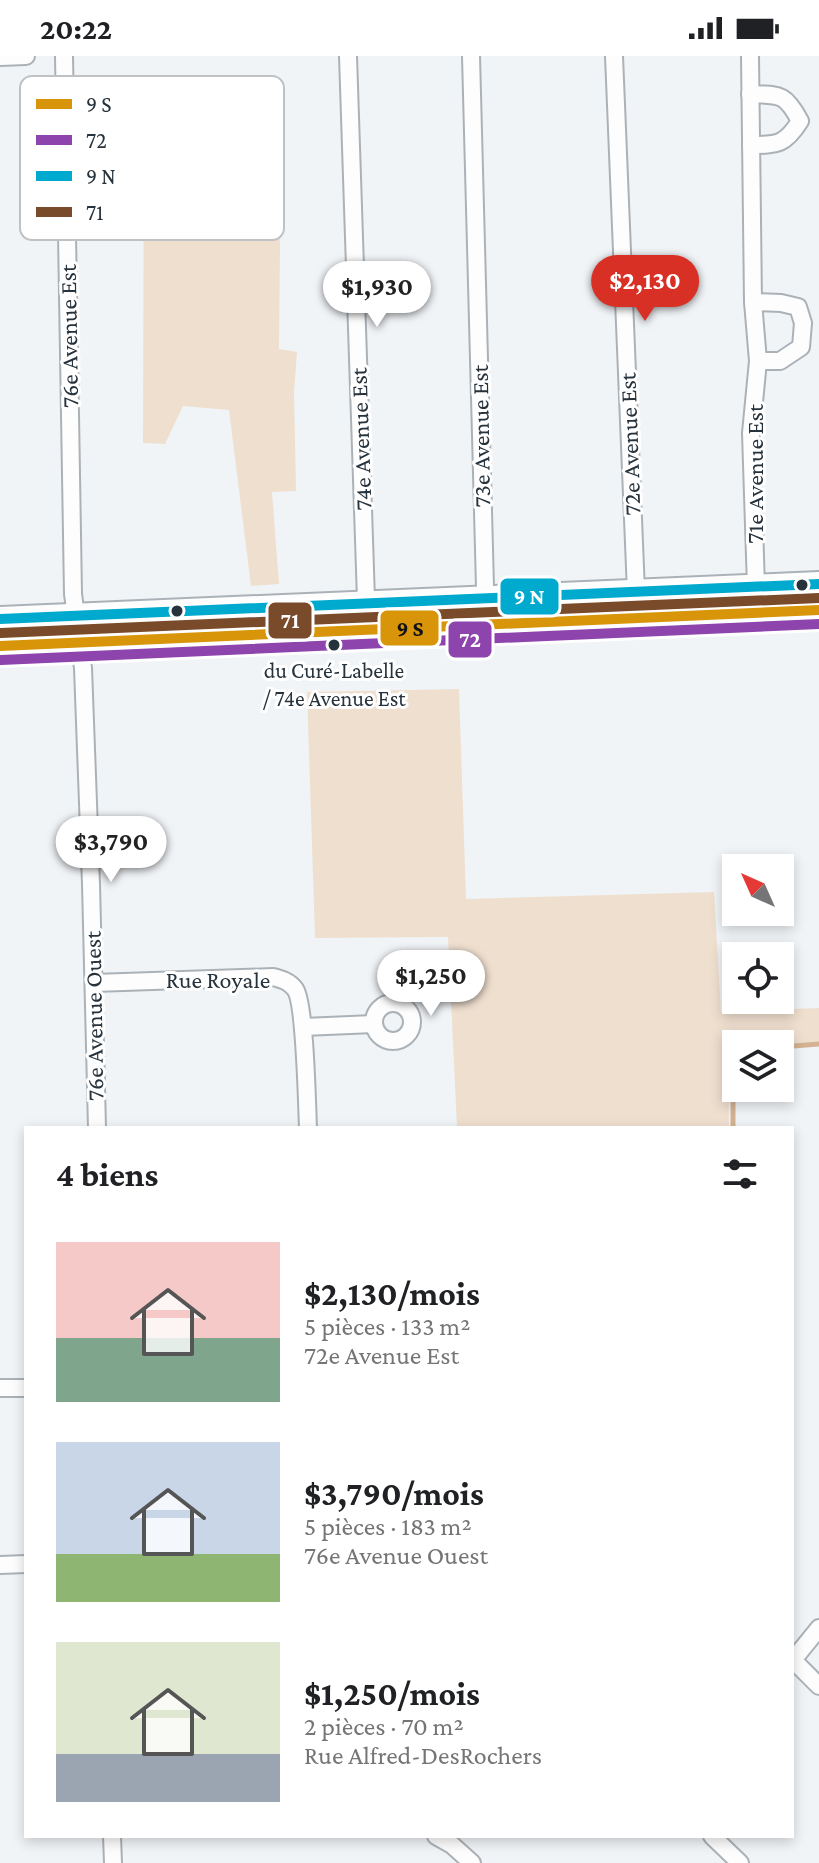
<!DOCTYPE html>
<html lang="fr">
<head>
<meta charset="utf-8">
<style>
	body { margin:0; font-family:"Crimson Pro",serif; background:#f6f6f6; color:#202124; height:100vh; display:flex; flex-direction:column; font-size:30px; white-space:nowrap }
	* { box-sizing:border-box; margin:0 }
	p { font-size:26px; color:#757577 }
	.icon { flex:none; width:44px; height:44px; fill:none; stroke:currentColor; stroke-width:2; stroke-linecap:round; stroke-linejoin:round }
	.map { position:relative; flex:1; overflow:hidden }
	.panel { position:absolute; left:24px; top:1070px; width:770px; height:712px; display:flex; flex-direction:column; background:#fff; border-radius:0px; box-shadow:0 4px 12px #0003 }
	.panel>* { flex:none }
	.needle { width:52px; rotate:315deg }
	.buttons { position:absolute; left:722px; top:798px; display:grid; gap:16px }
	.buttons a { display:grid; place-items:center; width:72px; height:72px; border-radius:0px; background:#fff; box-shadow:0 4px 12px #0003; font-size:40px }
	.price { position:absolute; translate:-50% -68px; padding:0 18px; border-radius:28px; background:#fff; color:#222; font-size:26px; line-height:52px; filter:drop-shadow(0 2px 4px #0008) }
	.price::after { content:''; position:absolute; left:50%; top:48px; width:24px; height:18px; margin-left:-12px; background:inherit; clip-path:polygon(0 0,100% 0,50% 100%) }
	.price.selected { background:#d93025; color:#fff }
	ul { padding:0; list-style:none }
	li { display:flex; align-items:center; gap:24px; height:200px; padding:0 32px }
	li span { display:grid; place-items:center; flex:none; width:224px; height:160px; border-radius:0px; color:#555 }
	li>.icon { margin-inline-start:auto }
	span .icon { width:96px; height:96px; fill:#fffc; stroke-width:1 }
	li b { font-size:34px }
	h2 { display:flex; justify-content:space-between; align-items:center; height:96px; padding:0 32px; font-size:34px }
	.status { display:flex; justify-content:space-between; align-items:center; height:56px; padding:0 40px; background:#fff; direction:ltr }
	.status svg { height:22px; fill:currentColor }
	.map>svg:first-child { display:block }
</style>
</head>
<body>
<div class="status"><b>20:22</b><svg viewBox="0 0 49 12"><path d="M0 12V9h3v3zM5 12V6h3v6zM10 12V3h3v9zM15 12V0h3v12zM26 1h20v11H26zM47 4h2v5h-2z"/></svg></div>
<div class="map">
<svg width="819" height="1807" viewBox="0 0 819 1807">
	<rect width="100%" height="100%" fill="#f1f4f7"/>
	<g fill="#efdfcf">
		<polygon points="273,24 280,187 279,293 297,296 294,336 296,435 272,436 279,528 251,530 229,354 183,350 165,388 143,387 144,27"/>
		<polygon points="459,633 466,843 714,836 721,956 819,952 819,987 736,988 736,991 728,991 729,1072 457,1072 448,881 315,882 307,636"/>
	</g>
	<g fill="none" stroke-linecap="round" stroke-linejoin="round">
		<g stroke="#d5b392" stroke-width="5">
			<polyline points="780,991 819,988"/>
			<polyline points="733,1072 733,990 736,991"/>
		</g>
		<g stroke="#abb2b7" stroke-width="20">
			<g id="street">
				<polyline points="64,0 73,538 83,612 91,828 97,1072"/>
				<polyline points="348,0 367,574"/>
				<polyline points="471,0 486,569"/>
				<polyline points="614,0 636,536"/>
				<polyline points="750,0 753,246 758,305 751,377 756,531"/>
				<polyline points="0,1 26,0"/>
				<path d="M750 38C780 39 785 37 800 65 785 89 777 89 751 89"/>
				<polyline points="753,246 781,247 798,251 803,267 801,291 780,305 758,305"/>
				<path d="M94 927 273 921C281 923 289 925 295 933 305 946 307 1049 308 1072"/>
				<circle cx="393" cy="966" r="19"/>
				<polyline points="303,971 374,968"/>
				<polyline points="0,1332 26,1332"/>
				<polyline points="0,1509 26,1508"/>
				<polyline points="792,1603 819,1630"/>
				<polyline points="793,1604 819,1572"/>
				<polyline points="112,1780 113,1807"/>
				<polyline points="436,1780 452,1789 472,1807"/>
				<polyline points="712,1780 740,1807"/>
			</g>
		</g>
		<g stroke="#abb2b7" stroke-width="28">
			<g id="primary">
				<polyline points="0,563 819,528"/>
				<polyline points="0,590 819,554"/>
			</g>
		</g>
		<use href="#street" stroke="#fdfdfe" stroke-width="16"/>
		<use href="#primary" stroke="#fdfdfe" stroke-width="24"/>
		<g stroke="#fff" stroke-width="16">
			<polyline id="bus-1" points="0,590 819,554"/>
		</g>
		<g stroke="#fff" stroke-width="16">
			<polyline id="bus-2" points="1,604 819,568"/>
		</g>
		<g stroke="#fff" stroke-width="16">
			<polyline id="bus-3" points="0,563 819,528"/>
		</g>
		<g stroke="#fff" stroke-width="16">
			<polyline id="bus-4" points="1,577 819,542"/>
		</g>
		<use href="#bus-1" stroke="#d89509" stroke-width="10"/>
		<use href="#bus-2" stroke="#8e44ad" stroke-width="10"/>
		<use href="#bus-3" stroke="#00a9ce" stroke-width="10"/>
		<use href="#bus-4" stroke="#7a4b2a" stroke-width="10"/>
	</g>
	<g fill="#26323c" stroke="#fff" stroke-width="3">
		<circle cx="802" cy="529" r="7"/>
		<circle cx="177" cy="555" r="7"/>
		<circle cx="334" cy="589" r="7"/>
	</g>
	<g text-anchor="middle" stroke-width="6" stroke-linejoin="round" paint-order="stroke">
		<g font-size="22" fill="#26323c" stroke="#fff">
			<text x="334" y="622">du Curé-Labelle<tspan x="334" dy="28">/ 74e Avenue Est</tspan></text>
		</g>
		<g font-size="24" fill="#26323c" stroke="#fff">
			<text transform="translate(69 280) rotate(-91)" y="8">76e Avenue Est</text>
			<text transform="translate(481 380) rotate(-91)" y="8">73e Avenue Est</text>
			<text transform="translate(361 383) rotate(-92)" y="8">74e Avenue Est</text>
			<text transform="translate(630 388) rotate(-92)" y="8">72e Avenue Est</text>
			<text transform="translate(755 418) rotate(-90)" y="8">71e Avenue Est</text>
			<text x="218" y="932">Rue Royale</text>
			<text transform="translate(94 960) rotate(-91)" y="8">76e Avenue Ouest</text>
		</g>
	</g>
	<rect x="20" y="20" width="264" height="164" rx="12" fill="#fff" stroke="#bec2c4" stroke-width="2"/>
	<rect x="36" y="43" width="36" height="10" fill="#d89509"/>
	<rect x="36" y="79" width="36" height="10" fill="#8e44ad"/>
	<rect x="36" y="115" width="36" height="10" fill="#00a9ce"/>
	<rect x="36" y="151" width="36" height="10" fill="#7a4b2a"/>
	<g font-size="22" fill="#26323c">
		<text x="86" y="56">9 S</text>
		<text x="86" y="92">72</text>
		<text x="86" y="128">9 N</text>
		<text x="86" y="164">71</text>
	</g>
	<g stroke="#fff" stroke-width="3">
		<rect x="499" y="521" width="61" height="39" rx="8" fill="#00a9ce"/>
		<rect x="267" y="545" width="46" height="39" rx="8" fill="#7a4b2a"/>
		<rect x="379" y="553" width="61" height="38" rx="8" fill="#d89509"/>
		<rect x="447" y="564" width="46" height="39" rx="8" fill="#8e44ad"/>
	</g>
	<g font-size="22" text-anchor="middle" font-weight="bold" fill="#fff">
		<text x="529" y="548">9 N</text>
		<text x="290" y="572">71</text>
		<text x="470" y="591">72</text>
	</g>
	<g font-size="22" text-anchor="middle" font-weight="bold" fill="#111">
		<text x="410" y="580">9 S</text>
	</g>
</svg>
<div class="buttons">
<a><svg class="needle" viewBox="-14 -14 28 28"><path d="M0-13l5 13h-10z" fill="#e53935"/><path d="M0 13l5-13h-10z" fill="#757577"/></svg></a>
<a><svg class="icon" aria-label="locate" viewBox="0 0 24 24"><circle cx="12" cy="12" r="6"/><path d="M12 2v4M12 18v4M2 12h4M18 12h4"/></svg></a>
<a><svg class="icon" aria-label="layers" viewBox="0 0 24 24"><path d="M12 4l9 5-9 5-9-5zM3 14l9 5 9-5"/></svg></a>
</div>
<b class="price selected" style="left:645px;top:267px">$2,130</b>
<b class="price" style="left:377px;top:273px">$1,930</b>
<b class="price" style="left:111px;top:828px">$3,790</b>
<b class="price" style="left:431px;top:962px">$1,250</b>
<section class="panel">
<h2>4 biens<svg class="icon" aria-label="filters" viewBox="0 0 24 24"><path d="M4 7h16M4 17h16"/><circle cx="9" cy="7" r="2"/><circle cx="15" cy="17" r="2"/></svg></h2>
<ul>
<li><span style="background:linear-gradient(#f6c9c9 60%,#7fa58c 0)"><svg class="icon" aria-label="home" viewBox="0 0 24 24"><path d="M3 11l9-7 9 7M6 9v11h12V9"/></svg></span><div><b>$2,130/mois</b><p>5 pièces · 133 m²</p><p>72e Avenue Est</p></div></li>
<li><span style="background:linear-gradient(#c9d6e8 70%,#8fb573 0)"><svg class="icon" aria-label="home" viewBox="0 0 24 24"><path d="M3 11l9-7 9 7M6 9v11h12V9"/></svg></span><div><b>$3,790/mois</b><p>5 pièces · 183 m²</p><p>76e Avenue Ouest</p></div></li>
<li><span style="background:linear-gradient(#dfe7d0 70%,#9aa5b1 0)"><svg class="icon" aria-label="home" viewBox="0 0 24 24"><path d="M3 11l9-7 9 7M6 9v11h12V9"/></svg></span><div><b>$1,250/mois</b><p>2 pièces · 70 m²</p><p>Rue Alfred-DesRochers</p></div></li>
</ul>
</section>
</div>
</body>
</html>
